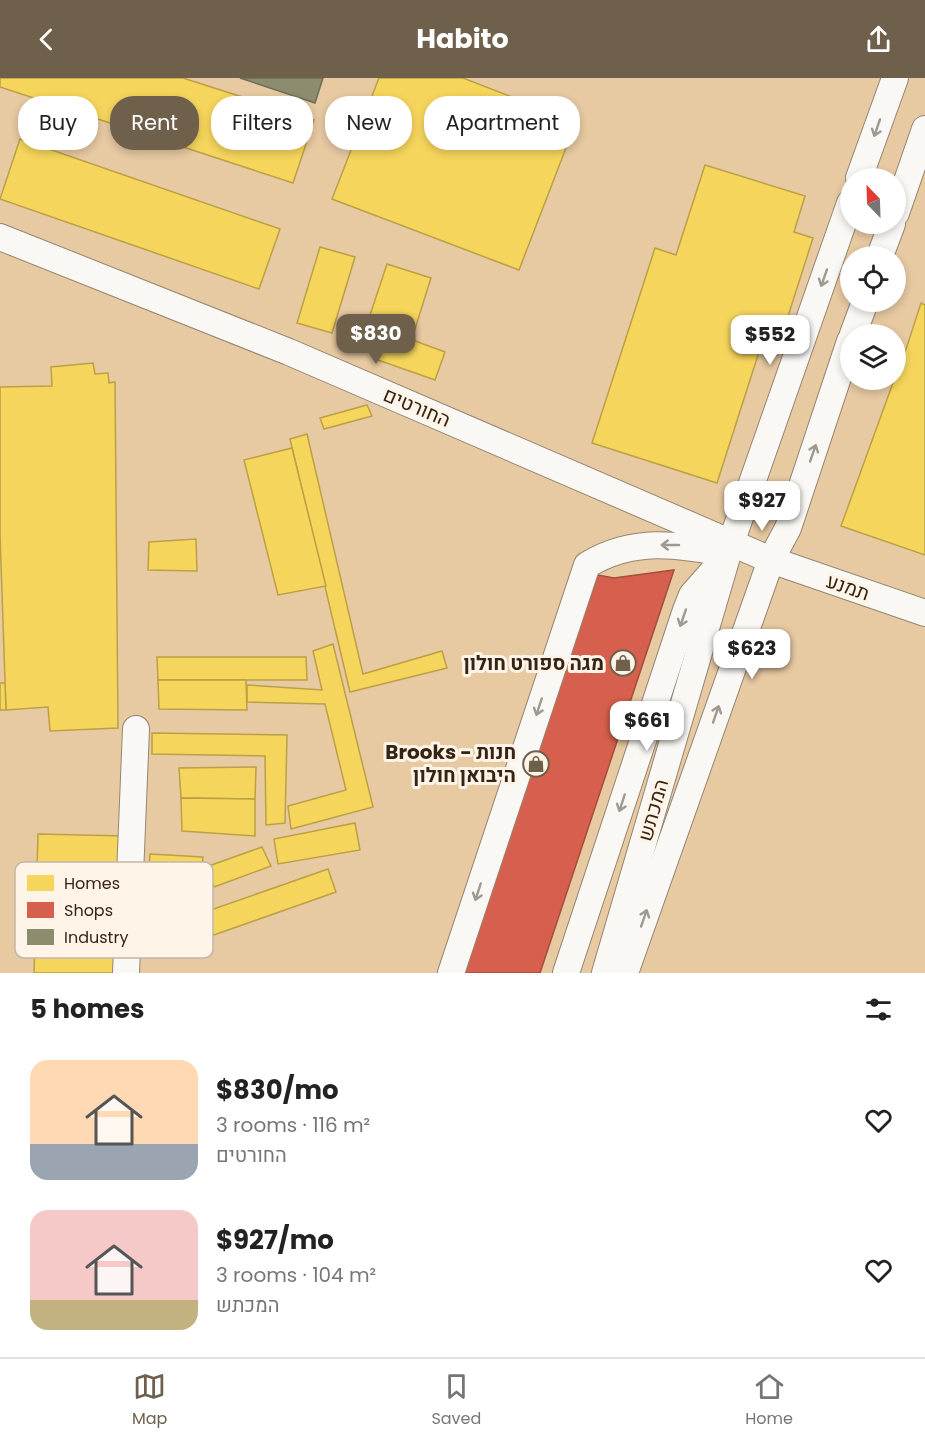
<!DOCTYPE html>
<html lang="en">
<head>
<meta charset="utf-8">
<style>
	body { margin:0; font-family:Poppins,Heebo,sans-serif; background:#f2f2f2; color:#222; height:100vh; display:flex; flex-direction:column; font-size:22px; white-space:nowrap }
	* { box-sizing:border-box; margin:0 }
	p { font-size:20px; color:#767676 }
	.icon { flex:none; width:33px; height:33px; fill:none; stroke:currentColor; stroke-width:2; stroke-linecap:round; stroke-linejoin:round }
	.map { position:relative; height:895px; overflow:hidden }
	.drawer { display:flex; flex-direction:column; background:#fff; flex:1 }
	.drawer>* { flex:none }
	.hud { position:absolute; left:18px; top:18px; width:600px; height:54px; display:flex; gap:12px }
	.needle { width:39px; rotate:337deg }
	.controls { position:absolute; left:840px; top:90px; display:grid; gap:12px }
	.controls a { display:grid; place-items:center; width:66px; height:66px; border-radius:50%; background:#fff; box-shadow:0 3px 9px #0003; font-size:30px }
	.price { position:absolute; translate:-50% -51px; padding:0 14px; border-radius:12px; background:#fff; color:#222; font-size:20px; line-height:39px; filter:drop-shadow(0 2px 3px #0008) }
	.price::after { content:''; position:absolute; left:50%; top:36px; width:18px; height:14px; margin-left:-9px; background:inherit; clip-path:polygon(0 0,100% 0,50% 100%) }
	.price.current { background:#6f604c; color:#fff }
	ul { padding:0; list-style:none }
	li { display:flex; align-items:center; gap:18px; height:150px; padding:0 30px }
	li span { display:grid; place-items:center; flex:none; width:168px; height:120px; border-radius:18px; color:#555 }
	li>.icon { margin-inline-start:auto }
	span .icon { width:72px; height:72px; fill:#fffc; stroke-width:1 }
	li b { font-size:26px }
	h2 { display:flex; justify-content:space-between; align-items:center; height:72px; padding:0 30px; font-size:26px }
	.chip { padding:0 21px; border-radius:24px; background:#fff; box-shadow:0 3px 9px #0003; font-size:21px; line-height:54px }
	.chip.current { background:#6f604c; color:#fff }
	header { display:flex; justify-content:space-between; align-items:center; height:78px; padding:0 30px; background:#6f604c; color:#fff; font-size:27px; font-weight:700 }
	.dock { display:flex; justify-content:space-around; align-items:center; height:84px; border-top:2px solid #e0e0e0; background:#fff; font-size:16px; color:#767676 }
	.dock a { display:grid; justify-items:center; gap:3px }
	.dock .current { color:#6f604c }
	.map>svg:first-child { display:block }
</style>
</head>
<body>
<header><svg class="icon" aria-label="back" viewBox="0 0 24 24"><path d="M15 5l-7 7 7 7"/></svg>Habito<svg class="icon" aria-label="share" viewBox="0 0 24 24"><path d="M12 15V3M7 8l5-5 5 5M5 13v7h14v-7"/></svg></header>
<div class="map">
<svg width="925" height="895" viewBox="0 0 925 895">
	<rect width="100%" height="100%" fill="#e0cdb4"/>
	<path fill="#e7c9a2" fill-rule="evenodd" d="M0 0H925V895H0ZM850 100H896V146H850ZM850 178H896V224H850ZM850 256H896V302H850Z"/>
	<g fill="#f6d55c" stroke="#bba046" stroke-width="1.5">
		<polygon points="0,0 183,0 314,42 293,105 0,9"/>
		<polygon points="379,0 463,0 576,44 519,192 332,121"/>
		<polygon points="20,61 280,151 259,211 0,121"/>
		<polygon points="705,87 805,118 794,154 813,160 782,257 766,252 717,405 592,365 655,170 676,177"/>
		<polygon points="320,169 355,179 332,255 297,245"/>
		<polygon points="387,186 431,200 414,254 369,240"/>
		<polygon points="921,225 925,227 925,477 841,448 894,302 896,302"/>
		<polygon points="388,253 445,274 435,302 378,282"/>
		<polygon points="93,285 95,296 108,295 109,305 115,304 118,650 50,653 48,629 6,632 0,456 0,309 52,308 51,289"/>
		<polygon points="367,327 372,338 324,351 320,340"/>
		<polygon points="307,356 363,596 442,573 447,590 350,614 290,361"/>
		<polygon points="292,370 326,508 278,517 244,382"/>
		<polygon points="196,461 197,493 148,492 149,464"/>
		<polygon points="333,566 373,729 291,751 288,728 346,712 325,626 247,624 247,607 322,612 313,573"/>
		<polygon points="157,579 306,579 307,602 158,602"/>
		<polygon points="158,602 246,602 247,632 159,631"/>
		<polygon points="0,605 5,605 6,632 0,632"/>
		<polygon points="152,655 287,657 285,745 266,747 265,678 152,676"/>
		<polygon points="256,689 255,721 181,720 179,690"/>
		<polygon points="181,720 255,721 255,758 182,753"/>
		<polygon points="355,745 360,772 278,786 274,761"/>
		<polygon points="38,756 125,758 121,895 34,895"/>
		<polygon points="262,769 271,788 214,809 206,789"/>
		<polygon points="150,776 203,779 202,795 148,805"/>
		<polygon points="328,791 336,814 211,858 205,834"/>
	</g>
	<polygon fill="#d6604d" stroke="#a54e3c" stroke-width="1.5" points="674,492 540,895 458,895 598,497 614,500"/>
	<polygon fill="#8c8c6e" stroke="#716d53" stroke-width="1.5" points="240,0 323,0 315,25"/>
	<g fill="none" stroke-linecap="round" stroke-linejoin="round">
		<g stroke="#948672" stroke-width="28">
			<g id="minor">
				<polyline points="859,100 895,0"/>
				<polyline points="896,135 925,51"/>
				<polyline points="0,159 289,274 771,482 925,535"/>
				<polyline points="880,178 892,146"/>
				<polyline points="853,256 865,224"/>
				<polyline points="126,895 136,651"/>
				<path d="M451 895 587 487C633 459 678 466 728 476L692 517 686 532 566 895"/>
				<polyline points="605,895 731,465 850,125"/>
				<polyline points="625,895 771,482 788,450 850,263"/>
			</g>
		</g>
		<use href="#minor" stroke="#faf8f4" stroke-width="26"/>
	</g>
	<defs><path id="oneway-shaft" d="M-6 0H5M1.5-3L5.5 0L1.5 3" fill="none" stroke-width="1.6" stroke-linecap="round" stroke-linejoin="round" transform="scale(1.5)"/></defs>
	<g stroke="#a0998f">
		<use href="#oneway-shaft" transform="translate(877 50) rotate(109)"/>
		<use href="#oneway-shaft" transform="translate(824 200) rotate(109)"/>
		<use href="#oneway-shaft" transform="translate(813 375) rotate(-71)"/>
		<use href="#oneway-shaft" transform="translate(670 467) rotate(-180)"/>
		<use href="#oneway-shaft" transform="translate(683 540) rotate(109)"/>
		<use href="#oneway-shaft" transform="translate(539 629) rotate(108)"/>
		<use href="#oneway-shaft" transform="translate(716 636) rotate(-71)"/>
		<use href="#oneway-shaft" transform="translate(622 725) rotate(108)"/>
		<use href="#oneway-shaft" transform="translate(478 814) rotate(108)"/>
		<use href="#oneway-shaft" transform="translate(644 840) rotate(-71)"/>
	</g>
	<defs>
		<g id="shop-ring" transform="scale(1.35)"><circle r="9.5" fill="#fff4e7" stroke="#6f604c" stroke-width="1.5"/><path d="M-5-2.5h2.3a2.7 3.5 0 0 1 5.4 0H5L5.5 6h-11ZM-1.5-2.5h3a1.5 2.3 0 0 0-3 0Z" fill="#6f604c"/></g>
	</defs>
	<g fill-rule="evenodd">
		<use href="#shop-ring" x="623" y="585"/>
		<use href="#shop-ring" x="536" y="686"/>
	</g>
	<g text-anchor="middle" stroke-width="6" stroke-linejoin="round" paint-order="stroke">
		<g font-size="20" fill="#322514" stroke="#fff4e7">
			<text transform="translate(417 329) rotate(23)" y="7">החורטים</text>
			<text transform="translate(848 509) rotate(19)" y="7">תמנע</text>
			<text transform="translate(653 732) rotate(-74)" y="7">המכתש</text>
		</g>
		<g font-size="20" font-weight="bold" fill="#322514" stroke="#fff4e7" text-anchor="end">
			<text x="604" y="592">מגה ספורט חולון</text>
			<text x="516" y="681">Brooks - חנות<tspan x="516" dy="23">היבואן חולון</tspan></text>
		</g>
	</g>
	<rect x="15" y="784" width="198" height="96" rx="9" fill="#fff4e7" stroke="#c2b6a8" stroke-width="1.5"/>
	<rect x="27" y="797" width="27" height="16" fill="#f6d55c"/>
	<rect x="27" y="824" width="27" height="16" fill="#d6604d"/>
	<rect x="27" y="851" width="27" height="16" fill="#8c8c6e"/>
	<g font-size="16" fill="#322514">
		<text x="64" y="811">Homes</text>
		<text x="64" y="838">Shops</text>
		<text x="64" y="865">Industry</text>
	</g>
</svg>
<div class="controls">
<a><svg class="needle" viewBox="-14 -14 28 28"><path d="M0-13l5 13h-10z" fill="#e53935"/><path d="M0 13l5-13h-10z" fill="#767676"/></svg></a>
<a><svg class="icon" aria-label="locate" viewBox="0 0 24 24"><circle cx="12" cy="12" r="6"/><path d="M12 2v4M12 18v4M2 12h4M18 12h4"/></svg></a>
<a><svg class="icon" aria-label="layers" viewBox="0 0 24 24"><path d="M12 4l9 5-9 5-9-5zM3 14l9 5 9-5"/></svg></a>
</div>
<b class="price current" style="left:376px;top:287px">$830</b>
<b class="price" style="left:770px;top:288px">$552</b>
<b class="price" style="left:762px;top:454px">$927</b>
<b class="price" style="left:752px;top:602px">$623</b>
<b class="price" style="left:647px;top:674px">$661</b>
<div class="hud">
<a class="chip">Buy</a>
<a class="chip current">Rent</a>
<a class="chip">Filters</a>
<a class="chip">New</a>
<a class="chip">Apartment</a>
</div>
</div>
<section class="drawer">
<h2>5 homes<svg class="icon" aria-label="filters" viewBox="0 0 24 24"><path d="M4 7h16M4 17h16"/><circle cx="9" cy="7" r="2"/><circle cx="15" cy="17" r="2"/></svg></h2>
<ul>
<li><span style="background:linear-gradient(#ffd9b3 70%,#9aa5b1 0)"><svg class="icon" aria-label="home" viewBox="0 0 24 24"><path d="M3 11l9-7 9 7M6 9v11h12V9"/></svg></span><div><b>$830/mo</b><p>3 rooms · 116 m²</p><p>החורטים</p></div><svg class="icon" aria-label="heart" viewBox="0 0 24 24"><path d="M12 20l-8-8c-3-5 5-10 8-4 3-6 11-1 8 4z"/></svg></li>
<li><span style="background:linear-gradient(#f6c9c9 75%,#c2b280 0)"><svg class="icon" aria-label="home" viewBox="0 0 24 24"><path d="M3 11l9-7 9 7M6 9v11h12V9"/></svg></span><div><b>$927/mo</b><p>3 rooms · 104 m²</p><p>המכתש</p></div><svg class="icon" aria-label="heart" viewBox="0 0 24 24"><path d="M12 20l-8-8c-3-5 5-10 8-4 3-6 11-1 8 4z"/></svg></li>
</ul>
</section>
<nav class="dock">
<a class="current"><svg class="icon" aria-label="map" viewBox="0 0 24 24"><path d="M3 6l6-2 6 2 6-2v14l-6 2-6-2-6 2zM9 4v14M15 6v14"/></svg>Map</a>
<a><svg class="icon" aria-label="saved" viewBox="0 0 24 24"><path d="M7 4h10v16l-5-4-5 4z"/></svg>Saved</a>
<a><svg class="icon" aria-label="home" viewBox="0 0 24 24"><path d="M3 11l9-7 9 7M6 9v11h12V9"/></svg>Home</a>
</nav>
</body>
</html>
